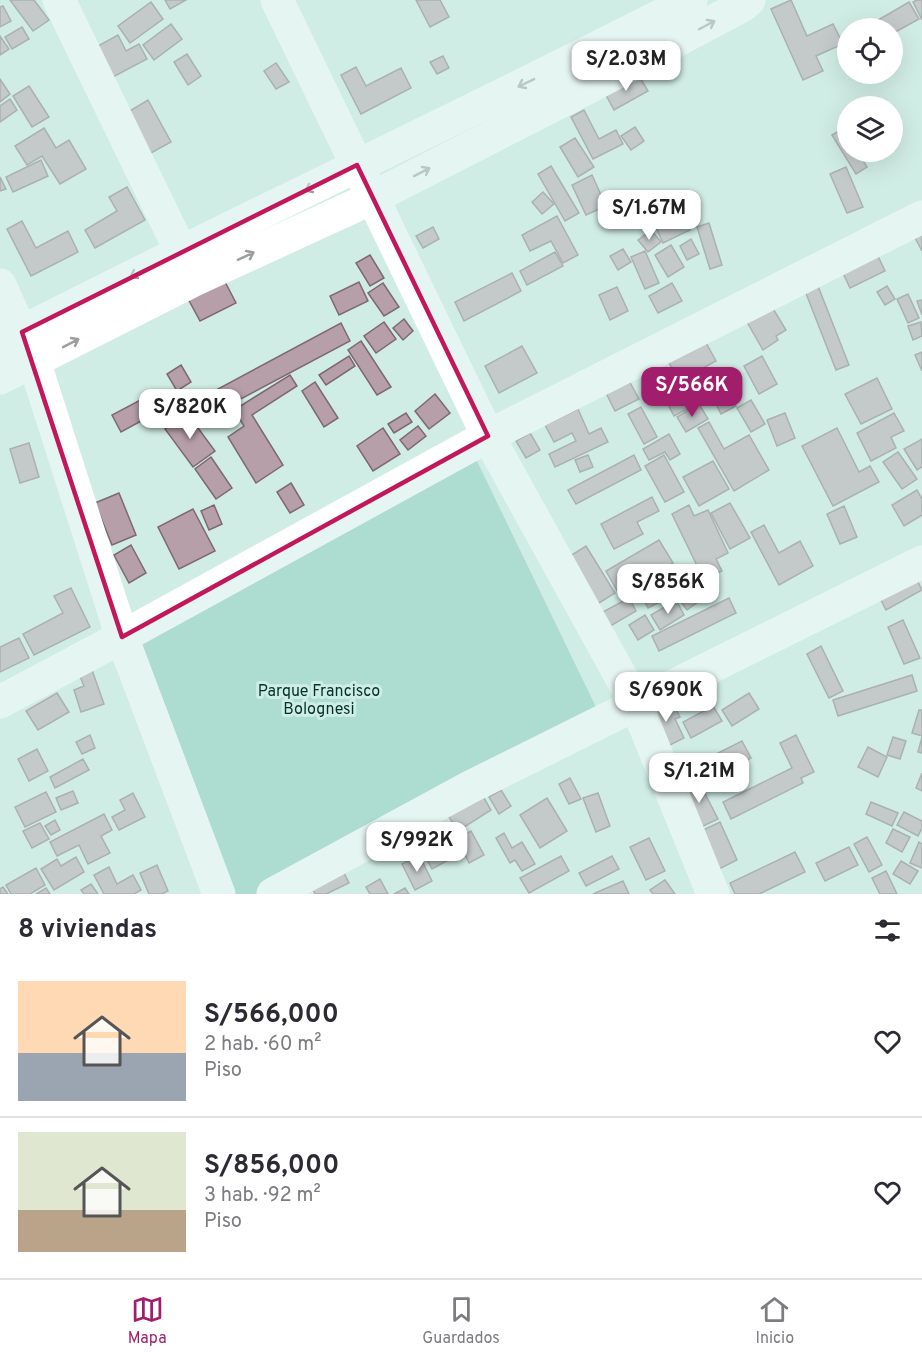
<!DOCTYPE html>
<html lang="es">
<head>
<meta charset="utf-8">
<style>
	body { margin:0; font-family:Overpass,sans-serif; background:#f7f7f7; color:#2b2b33; height:100vh; display:flex; flex-direction:column; font-size:22px; white-space:nowrap }
	* { box-sizing:border-box; margin:0 }
	p { font-size:20px; color:#7c7c81 }
	.icon { flex:none; width:33px; height:33px; fill:none; stroke:currentColor; stroke-width:2; stroke-linecap:round; stroke-linejoin:round }
	.map { position:relative; height:894px; overflow:hidden }
	.side { display:flex; flex-direction:column; background:#fff; flex:1 }
	.side>* { flex:none }
	.fabs { position:absolute; left:837px; top:18px; display:grid; gap:12px }
	.fabs a { display:grid; place-items:center; width:66px; height:66px; border-radius:50%; background:#fff; box-shadow:0 6px 24px #0002; font-size:30px }
	.price { position:absolute; translate:-50% -51px; padding:0 14px; border-radius:12px; background:#fff; color:#222; font-size:20px; line-height:39px; filter:drop-shadow(0 2px 3px #0008) }
	.price::after { content:''; position:absolute; left:50%; top:36px; width:18px; height:14px; margin-left:-9px; background:inherit; clip-path:polygon(0 0,100% 0,50% 100%) }
	.price.on { background:#a11e6d; color:#fff }
	ul { padding:0; list-style:none }
	li { display:flex; align-items:center; gap:18px; height:150px; padding:0 18px }
	li+li { border-top:2px solid #e1e1e2 }
	li span { display:grid; place-items:center; flex:none; width:168px; height:120px; border-radius:0px; color:#555 }
	li>.icon { margin-inline-start:auto }
	span .icon { width:72px; height:72px; fill:#fffc; stroke-width:1 }
	li b { font-size:26px }
	h2 { display:flex; justify-content:space-between; align-items:center; height:72px; padding:0 18px; font-size:26px }
	.tab-bar { display:flex; justify-content:space-around; align-items:center; height:84px; border-top:2px solid #e1e1e2; background:#fff; font-size:16px; color:#7c7c81 }
	.tab-bar a { display:grid; justify-items:center; gap:3px }
	.tab-bar .on { color:#a11e6d }
	.map>svg:first-child { display:block }
</style>
</head>
<body>
<div class="map">
<svg width="922" height="894" viewBox="0 0 922 894">
	<rect width="100%" height="100%" fill="#d0ede5"/>
	<polygon fill="#83c8b6" points="474,455 596,707 258,894 226,894 135,638"/>
	<g fill="#b79fa9" stroke="#7e6872" stroke-width="1.5">
		<polygon points="10,0 34,0 49,20 33,31"/>
		<polygon points="165,0 186,0 170,9"/>
		<polygon points="416,0 440,0 449,17 430,27"/>
		<polygon points="791,0 807,36 833,24 843,44 816,56 823,71 803,80 771,9"/>
		<polygon points="917,0 922,0 922,20 913,2"/>
		<polygon points="151,2 163,19 130,43 118,26"/>
		<polygon points="909,2 919,19 892,34 892,28 877,28 873,23"/>
		<polygon points="3,6 11,21 0,27 0,7"/>
		<polygon points="171,24 182,39 154,60 143,45"/>
		<polygon points="22,27 29,39 12,49 5,37"/>
		<polygon points="118,35 126,51 139,44 147,59 113,77 98,46"/>
		<polygon points="0,36 9,49 0,55"/>
		<polygon points="187,54 201,76 188,85 174,62"/>
		<polygon points="443,56 449,68 437,74 430,62"/>
		<polygon points="276,63 289,82 276,89 264,71"/>
		<polygon points="356,67 366,86 401,68 411,88 361,114 341,75"/>
		<polygon points="638,74 648,91 614,110 605,93"/>
		<polygon points="0,79 10,94 0,102"/>
		<polygon points="29,86 49,117 32,127 13,96"/>
		<polygon points="10,99 17,110 0,122 0,106"/>
		<polygon points="148,100 171,142 151,153 128,112"/>
		<polygon points="584,110 599,139 616,130 623,144 593,159 571,117"/>
		<polygon points="635,127 644,141 631,150 621,136"/>
		<polygon points="44,128 56,148 69,140 86,169 60,184 42,156 27,165 15,146"/>
		<polygon points="844,128 848,134 848,152 858,152 867,167 856,174 832,135"/>
		<polygon points="575,138 594,167 578,177 560,147"/>
		<polygon points="41,160 48,176 13,192 6,177"/>
		<polygon points="551,166 579,213 565,221 538,174"/>
		<polygon points="846,167 863,207 847,213 830,174"/>
		<polygon points="592,175 606,206 586,215 572,185"/>
		<polygon points="0,177 6,189 0,191"/>
		<polygon points="127,187 145,220 95,248 85,230 117,211 109,197"/>
		<polygon points="543,192 554,204 542,214 532,202"/>
		<polygon points="680,210 690,230 663,243 654,223"/>
		<polygon points="557,216 578,255 563,263 551,241 530,251 522,235"/>
		<polygon points="22,221 36,248 68,231 78,252 31,276 7,229"/>
		<polygon points="709,223 722,265 710,269 697,227"/>
		<polygon points="433,227 439,239 423,248 416,236"/>
		<polygon points="922,227 922,251 912,232"/>
		<polygon points="651,230 661,242 648,252 638,240"/>
		<polygon points="691,239 699,254 687,260 680,246"/>
		<polygon points="671,245 684,267 668,277 655,255"/>
		<polygon points="623,249 631,262 618,270 610,256"/>
		<polygon points="645,251 659,283 645,289 631,257"/>
		<polygon points="555,252 563,266 527,285 520,271"/>
		<polygon points="876,252 885,271 850,288 841,269"/>
		<polygon points="370,255 384,278 370,286 356,263"/>
		<polygon points="512,273 521,291 464,321 455,302"/>
		<polygon points="222,276 236,303 200,321 186,295"/>
		<polygon points="359,282 368,301 339,315 330,296"/>
		<polygon points="383,283 399,307 384,316 368,293"/>
		<polygon points="672,283 682,301 658,313 649,296"/>
		<polygon points="818,286 849,365 836,370 805,291"/>
		<polygon points="887,286 895,299 885,305 877,292"/>
		<polygon points="617,287 628,311 610,320 599,295"/>
		<polygon points="908,294 919,318 908,323 897,299"/>
		<polygon points="922,300 922,315 917,301"/>
		<polygon points="772,307 786,330 776,336 778,340 763,350 747,322"/>
		<polygon points="404,319 413,331 403,340 393,328"/>
		<polygon points="384,322 396,339 376,353 364,336"/>
		<polygon points="921,322 922,336 913,340 908,326"/>
		<polygon points="341,323 350,341 199,421 190,404"/>
		<polygon points="704,339 716,361 679,381 667,359"/>
		<polygon points="361,341 391,387 377,395 348,350"/>
		<polygon points="522,346 537,373 499,393 485,366"/>
		<polygon points="922,352 922,371 915,355"/>
		<polygon points="349,356 355,366 326,385 319,375"/>
		<polygon points="762,356 777,384 759,394 744,366"/>
		<polygon points="181,365 191,382 177,391 167,374"/>
		<polygon points="719,372 736,406 721,414 704,380"/>
		<polygon points="290,375 297,386 252,415 283,465 256,483 228,437 244,426 234,410"/>
		<polygon points="877,378 892,409 861,424 845,394"/>
		<polygon points="628,379 639,399 615,411 605,391"/>
		<polygon points="315,382 338,418 324,427 302,391"/>
		<polygon points="678,385 691,407 674,416 662,393"/>
		<polygon points="435,394 450,413 429,429 415,411"/>
		<polygon points="148,396 156,413 121,432 112,415"/>
		<polygon points="751,400 765,424 751,432 737,408"/>
		<polygon points="699,404 708,419 686,432 677,417"/>
		<polygon points="641,407 657,437 644,444 628,414"/>
		<polygon points="578,409 589,434 601,428 608,442 555,467 549,454 576,441 572,433 554,442 545,425"/>
		<polygon points="187,413 215,451 193,467 165,429"/>
		<polygon points="406,413 412,422 394,433 388,424"/>
		<polygon points="785,413 795,438 777,446 767,420"/>
		<polygon points="894,413 904,431 891,437 896,448 871,461 857,433"/>
		<polygon points="709,422 724,449 749,435 769,470 734,491 698,428"/>
		<polygon points="418,426 426,436 408,450 400,440"/>
		<polygon points="383,428 400,454 373,471 357,446"/>
		<polygon points="837,428 859,472 870,466 879,482 833,506 802,446"/>
		<polygon points="530,433 540,450 526,458 516,441"/>
		<polygon points="669,434 680,454 670,460 665,452 649,460 643,449"/>
		<polygon points="922,439 922,467 917,470 904,449"/>
		<polygon points="29,443 39,477 20,483 10,449"/>
		<polygon points="898,452 917,479 902,489 883,462"/>
		<polygon points="588,455 593,467 580,472 575,460"/>
		<polygon points="634,455 641,470 576,504 568,490"/>
		<polygon points="664,455 684,492 665,502 645,466"/>
		<polygon points="211,457 232,488 216,499 195,469"/>
		<polygon points="713,461 729,489 699,506 683,477"/>
		<polygon points="291,483 304,505 290,513 277,492"/>
		<polygon points="917,490 922,499 922,515 904,526 892,505"/>
		<polygon points="119,493 136,535 112,545 95,503"/>
		<polygon points="652,497 659,511 637,522 643,534 614,549 601,524"/>
		<polygon points="730,503 750,538 730,549 711,513"/>
		<polygon points="214,505 222,524 209,530 201,511"/>
		<polygon points="689,505 694,516 708,510 728,553 716,559 722,571 704,580 672,514"/>
		<polygon points="844,506 857,537 840,544 827,514"/>
		<polygon points="193,509 215,551 179,569 158,527"/>
		<polygon points="764,525 779,553 800,541 813,566 779,585 751,532"/>
		<polygon points="659,540 673,563 619,594 606,571"/>
		<polygon points="131,545 146,573 129,583 114,555"/>
		<polygon points="586,546 615,593 596,605 567,558"/>
		<polygon points="913,572 922,590 886,610 877,592"/>
		<polygon points="696,574 710,593 687,610 673,591"/>
		<polygon points="655,584 664,600 648,608 640,593"/>
		<polygon points="71,588 90,627 34,655 23,634 63,613 54,596"/>
		<polygon points="629,598 636,611 607,628 599,614"/>
		<polygon points="729,598 736,613 659,651 652,636"/>
		<polygon points="676,600 684,615 660,630 651,615"/>
		<polygon points="645,615 654,630 638,640 629,625"/>
		<polygon points="903,620 920,658 904,664 888,627"/>
		<polygon points="19,638 29,658 0,672 0,647"/>
		<polygon points="821,646 843,691 829,698 807,654"/>
		<polygon points="92,670 104,704 81,712 74,690 84,686 79,674"/>
		<polygon points="912,675 917,691 838,716 833,700"/>
		<polygon points="57,693 69,712 38,730 26,711"/>
		<polygon points="749,693 759,709 732,726 722,710"/>
		<polygon points="671,700 680,717 675,719 684,738 664,748 646,712"/>
		<polygon points="713,706 722,721 691,738 683,722"/>
		<polygon points="919,710 922,710 922,736 912,733"/>
		<polygon points="90,735 95,748 82,754 76,742"/>
		<polygon points="796,735 814,772 801,778 803,783 731,819 723,802 792,768 780,743"/>
		<polygon points="893,737 906,741 900,759 887,755"/>
		<polygon points="922,737 922,753 918,752"/>
		<polygon points="742,741 751,758 711,778 702,761"/>
		<polygon points="868,747 887,757 878,777 858,767"/>
		<polygon points="37,749 48,771 29,781 18,759"/>
		<polygon points="83,759 89,770 55,788 50,777"/>
		<polygon points="922,773 922,791 916,788"/>
		<polygon points="570,778 581,799 569,804 559,784"/>
		<polygon points="698,780 718,819 699,828 680,790"/>
		<polygon points="501,790 511,806 499,814 489,797"/>
		<polygon points="73,791 78,803 61,810 56,798"/>
		<polygon points="46,792 56,812 25,827 15,807"/>
		<polygon points="133,793 145,817 119,830 112,817 125,810 120,800"/>
		<polygon points="481,793 491,810 458,831 447,814"/>
		<polygon points="598,793 610,826 596,832 583,798"/>
		<polygon points="547,798 567,831 540,848 520,815"/>
		<polygon points="871,802 898,813 892,826 866,814"/>
		<polygon points="904,812 922,821 922,828 918,836 897,825"/>
		<polygon points="104,814 112,830 101,836 110,853 88,864 79,845 57,856 50,842"/>
		<polygon points="434,819 454,857 432,869 412,831"/>
		<polygon points="55,820 60,830 51,835 45,826"/>
		<polygon points="720,822 737,860 719,869 701,831"/>
		<polygon points="40,823 49,839 32,848 23,831"/>
		<polygon points="893,829 910,837 902,852 886,843"/>
		<polygon points="471,831 484,855 469,863 457,839"/>
		<polygon points="504,833 512,848 522,842 535,864 522,871 515,860 510,863 496,838"/>
		<polygon points="867,837 882,865 869,872 854,844"/>
		<polygon points="649,838 665,871 646,880 630,847"/>
		<polygon points="919,842 922,844 922,868 910,863"/>
		<polygon points="849,847 858,865 825,881 816,863"/>
		<polygon points="795,852 805,872 759,894 735,894 730,883"/>
		<polygon points="419,855 432,881 415,890 402,864"/>
		<polygon points="561,856 569,871 529,893 520,878"/>
		<polygon points="612,856 619,869 586,886 579,873"/>
		<polygon points="76,857 84,872 54,890 41,869 57,859 61,866"/>
		<polygon points="901,861 918,871 910,884 893,874"/>
		<polygon points="157,865 168,891 162,894 149,894 140,873"/>
		<polygon points="340,865 349,883 326,894 315,894 309,881"/>
		<polygon points="109,867 117,884 133,875 141,890 134,894 104,894 94,875"/>
		<polygon points="36,868 45,885 30,894 11,894 6,885"/>
		<polygon points="886,871 897,894 880,894 872,878"/>
		<polygon points="380,879 388,894 370,894 366,887"/>
		<polygon points="665,880 675,894 653,894 650,890"/>
		<polygon points="623,881 629,894 593,894"/>
		<polygon points="91,884 98,894 84,894 81,890"/>
		<polygon points="3,887 8,894 0,894 0,889"/>
		<polygon points="46,888 50,894 36,894"/>
		<polygon points="405,888 409,894 394,894"/>
	</g>
	<g fill="none" stroke-linecap="round" stroke-linejoin="round">
		<g stroke="#fff" stroke-width="33">
			<polyline points="59,0 190,270"/>
			<polyline points="277,0 488,436 636,704 713,894"/>
			<polyline points="0,285 34,361 122,637 219,894"/>
			<path d="M0 343C229 225 462 118 691 0"/>
			<polyline points="0,378 194,280 372,198 587,88 742,6 749,0"/>
			<polyline points="0,702 122,637 488,436 922,217"/>
			<polyline points="273,894 470,787 922,562"/>
		</g>
	</g>
	<defs><path id="oneway-shaft" d="M-6 0H5M1.5-3L5.5 0L1.5 3" fill="none" stroke-width="1.6" stroke-linecap="round" stroke-linejoin="round" transform="scale(1.5)"/></defs>
	<g stroke="#9b9e9d">
		<use href="#oneway-shaft" transform="translate(707 25) rotate(-28)"/>
		<use href="#oneway-shaft" transform="translate(526 83) rotate(154)"/>
		<use href="#oneway-shaft" transform="translate(422 172) rotate(-27)"/>
		<use href="#oneway-shaft" transform="translate(313 187) rotate(154)"/>
		<use href="#oneway-shaft" transform="translate(246 256) rotate(-25)"/>
		<use href="#oneway-shaft" transform="translate(138 273) rotate(153)"/>
		<use href="#oneway-shaft" transform="translate(71 343) rotate(-27)"/>
	</g>
	<path d="M0 0H922V894H0ZM357 165 488 436 122 637 22 332Z" fill="#d0ede5" fill-opacity=".55" fill-rule="evenodd"/>
	<path fill="none" stroke="#c2185b" stroke-width="4.5" stroke-linejoin="round" d="M357 165 488 436 122 637 22 332Z"/>
	<g text-anchor="middle" stroke-width="6" stroke-linejoin="round" paint-order="stroke">
		<g font-size="16" fill="#00332a" stroke="#d0ede5">
			<text x="319" y="696">Parque Francisco<tspan x="319" dy="18">Bolognesi</tspan></text>
		</g>
	</g>
</svg>
<div class="fabs">
<a><svg class="icon" aria-label="locate" viewBox="0 0 24 24"><circle cx="12" cy="12" r="6"/><path d="M12 2v4M12 18v4M2 12h4M18 12h4"/></svg></a>
<a><svg class="icon" aria-label="layers" viewBox="0 0 24 24"><path d="M12 4l9 5-9 5-9-5zM3 14l9 5 9-5"/></svg></a>
</div>
<b class="price" style="left:626px;top:92px">S/2.03M</b>
<b class="price" style="left:649px;top:241px">S/1.67M</b>
<b class="price on" style="left:692px;top:418px">S/566K</b>
<b class="price" style="left:190px;top:440px">S/820K</b>
<b class="price" style="left:668px;top:615px">S/856K</b>
<b class="price" style="left:666px;top:723px">S/690K</b>
<b class="price" style="left:699px;top:804px">S/1.21M</b>
<b class="price" style="left:417px;top:873px">S/992K</b>
</div>
<section class="side">
<h2>8 viviendas<svg class="icon" aria-label="filters" viewBox="0 0 24 24"><path d="M4 7h16M4 17h16"/><circle cx="9" cy="7" r="2"/><circle cx="15" cy="17" r="2"/></svg></h2>
<ul>
<li><span style="background:linear-gradient(#ffd9b3 60%,#9aa5b1 0)"><svg class="icon" aria-label="home" viewBox="0 0 24 24"><path d="M3 11l9-7 9 7M6 9v11h12V9"/></svg></span><div><b>S/566,000</b><p>2 hab. · 60 m²</p><p>Piso</p></div><svg class="icon" aria-label="heart" viewBox="0 0 24 24"><path d="M12 20l-8-8c-3-5 5-10 8-4 3-6 11-1 8 4z"/></svg></li>
<li><span style="background:linear-gradient(#dfe7d0 65%,#b9a48a 0)"><svg class="icon" aria-label="home" viewBox="0 0 24 24"><path d="M3 11l9-7 9 7M6 9v11h12V9"/></svg></span><div><b>S/856,000</b><p>3 hab. · 92 m²</p><p>Piso</p></div><svg class="icon" aria-label="heart" viewBox="0 0 24 24"><path d="M12 20l-8-8c-3-5 5-10 8-4 3-6 11-1 8 4z"/></svg></li>
</ul>
</section>
<nav class="tab-bar">
<a class="on"><svg class="icon" aria-label="map" viewBox="0 0 24 24"><path d="M3 6l6-2 6 2 6-2v14l-6 2-6-2-6 2zM9 4v14M15 6v14"/></svg>Mapa</a>
<a><svg class="icon" aria-label="saved" viewBox="0 0 24 24"><path d="M7 4h10v16l-5-4-5 4z"/></svg>Guardados</a>
<a><svg class="icon" aria-label="home" viewBox="0 0 24 24"><path d="M3 11l9-7 9 7M6 9v11h12V9"/></svg>Inicio</a>
</nav>
</body>
</html>
